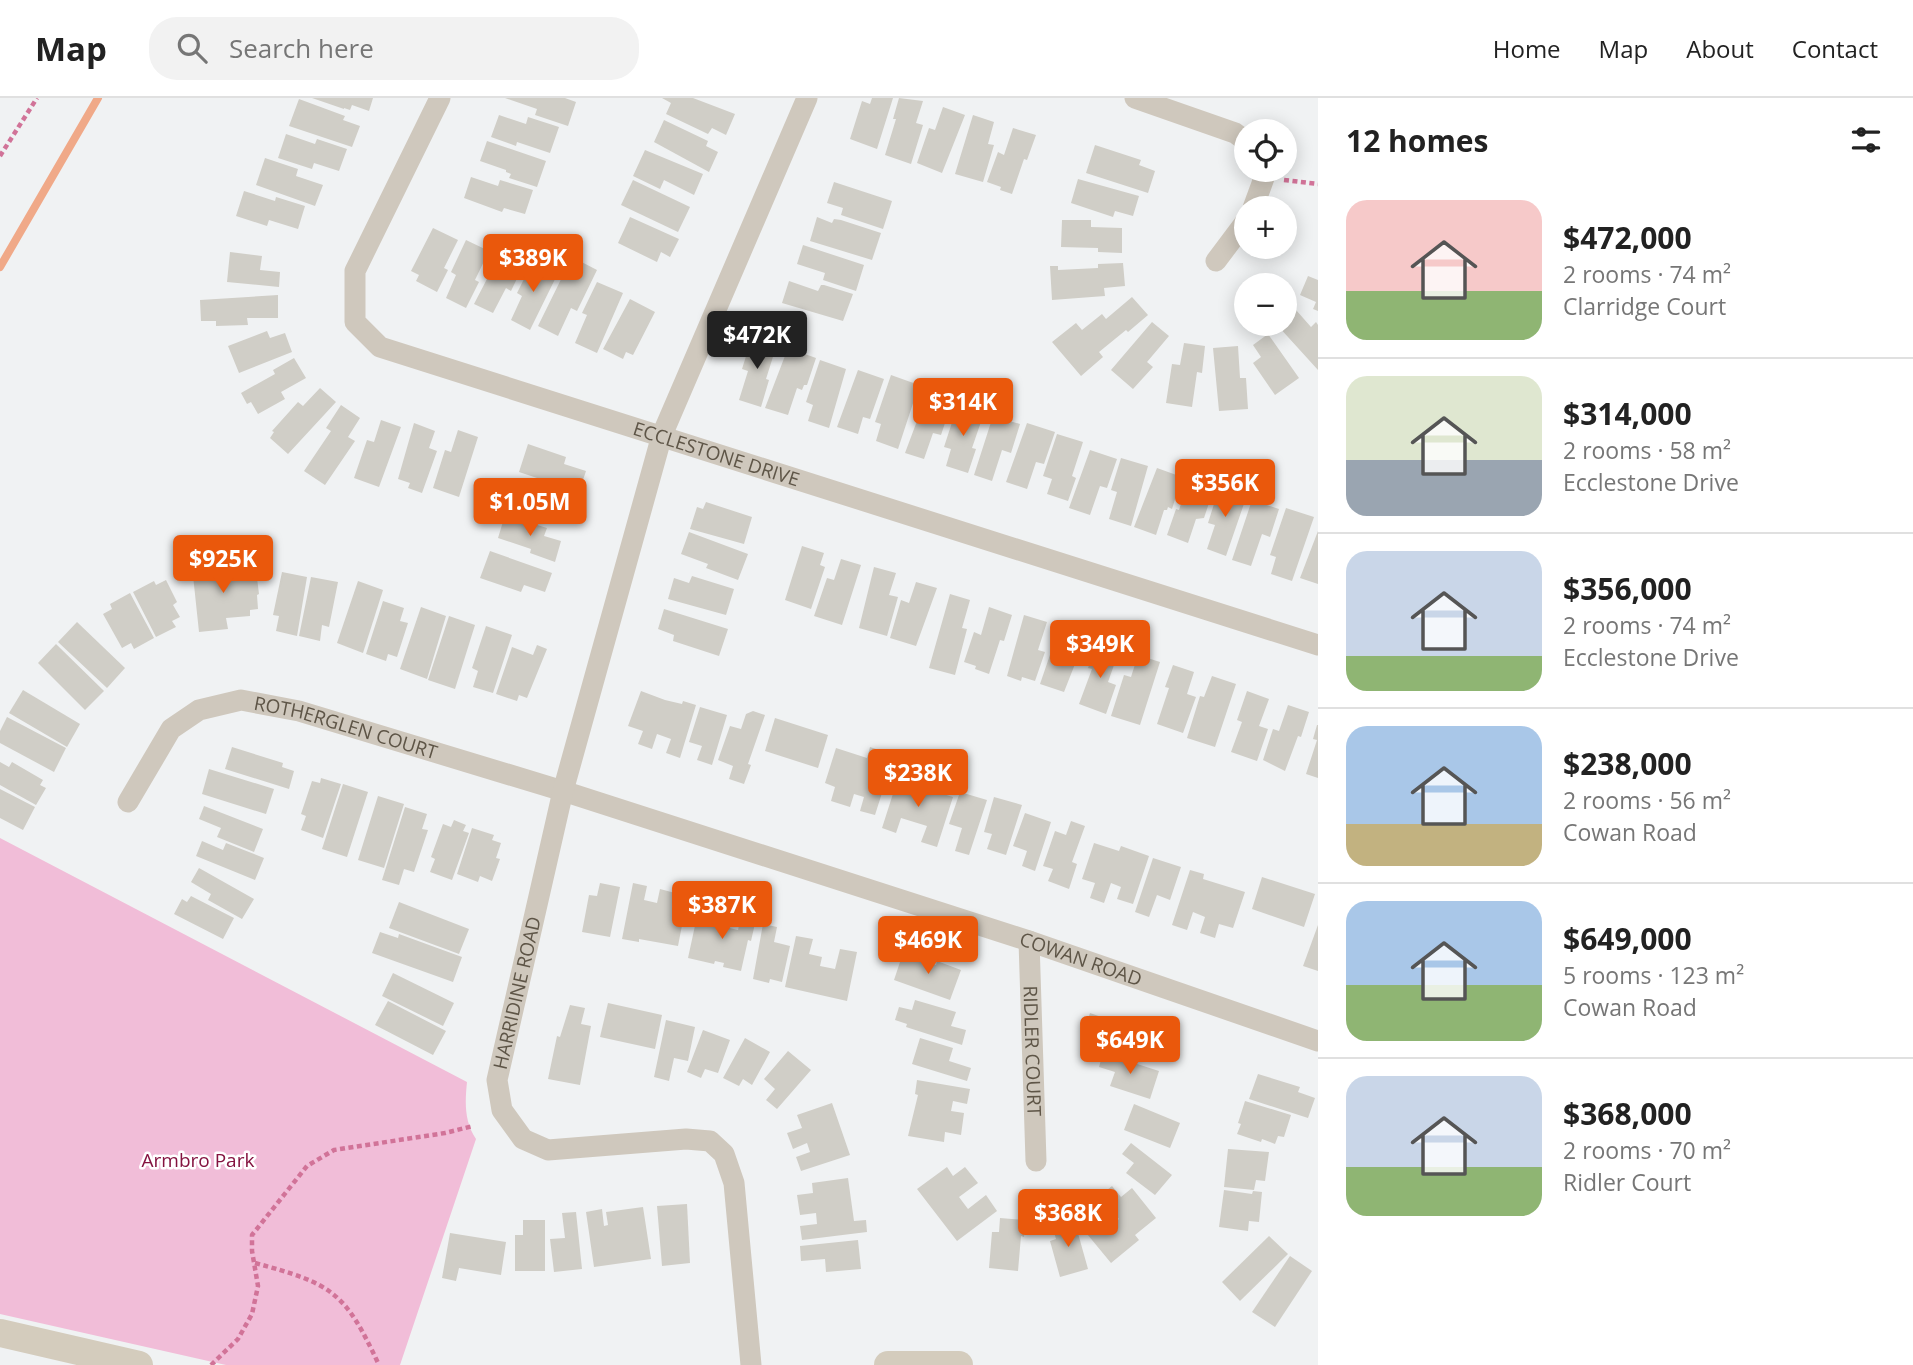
<!DOCTYPE html>
<html lang="en">
<head>
<meta charset="utf-8">
<style>
	body { margin:0; font-family:"Open Sans",sans-serif; background:#f2f2f2; color:#222; height:100vh; display:flex; flex-direction:column; font-size:26px; white-space:nowrap }
	* { box-sizing:border-box; margin:0 }
	p { font-size:23px; color:#767676 }
	.icon { flex:none; width:38px; height:38px; fill:none; stroke:currentColor; stroke-width:2; stroke-linecap:round; stroke-linejoin:round }
	.map { position:relative; flex:1; overflow:hidden }
	.panel { display:flex; flex-direction:column; background:#fff; width:595px }
	.panel>* { flex:none }
	.fabs { position:absolute; left:1234px; top:21px; display:grid; gap:14px }
	.fabs a { display:grid; place-items:center; width:63px; height:63px; border-radius:50%; background:#fff; box-shadow:0 4px 18px #0003; font-size:35px }
	.price { position:absolute; translate:-50% -60px; padding:0 16px; border-radius:7px; background:#ea580c; color:#fff; font-size:23px; line-height:46px; filter:drop-shadow(0 2px 4px #0008) }
	.price::after { content:''; position:absolute; left:50%; top:42px; width:21px; height:16px; margin-left:-10px; background:inherit; clip-path:polygon(0 0,100% 0,50% 100%) }
	.price.current { background:#222; color:#fff }
	ul { padding:0; list-style:none }
	li { display:flex; align-items:center; gap:21px; height:175px; padding:0 28px }
	li+li { border-top:2px solid #e0e0e0 }
	li span { display:grid; place-items:center; flex:none; width:196px; height:140px; border-radius:21px; color:#555 }
	li>.icon { margin-inline-start:auto }
	span .icon { width:84px; height:84px; fill:#fffc; stroke-width:1 }
	li b { font-size:30px }
	h2 { display:flex; justify-content:space-between; align-items:center; height:84px; padding:0 28px; font-size:30px }
	header { display:flex; align-items:center; gap:42px; box-sizing:border-box; height:98px; padding:0 35px; background:#fff; border-bottom:2px solid #e0e0e0 }
	header strong { font-size:33px }
	nav { display:flex; gap:38px; margin-inline-start:auto; font-size:24px }
	.search { width:490px; height:63px; background:#f2f2f2; display:flex; align-items:center; gap:18px; box-sizing:border-box; padding:0 24px; border-radius:28px; color:#767676; font-size:26px }
	main { display:flex; flex:1; min-height:0 }
	.map>svg:first-child { display:block }
</style>
</head>
<body>
<header>
<strong>Map</strong>
<div class="search"><svg class="icon" aria-label="search" viewBox="0 0 24 24"><circle cx="10" cy="10" r="6"/><path d="M15 15l6 6"/></svg>Search here</div>
<nav><a>Home</a><a>Map</a><a>About</a><a>Contact</a></nav>
</header>
<main>
<div class="map">
<svg width="1318" height="1267" viewBox="0 0 1318 1267">
	<rect width="100%" height="100%" fill="#f0f2f3"/>
	<path fill="#f1bdd8" d="M0 740 467 984C465 1004 464 1023 476 1041L400 1267H226L0 1216Z"/>
	<g fill="none" stroke-linecap="round" stroke-linejoin="round">
		<polyline stroke="#f0a988" stroke-width="8" points="0,169 98,0"/>
	</g>
	<g fill="#d0cec7">
		<polygon points="312,0 373,0 369,13 352,7 350,12 344,10 344,11"/>
		<polygon points="505,0 565,0 576,4 568,28 535,17 537,11"/>
		<polygon points="662,0 693,0 735,16 726,37 712,30 708,36 666,16 671,5"/>
		<polygon points="872,0 893,0 877,51 850,41 862,3 870,6"/>
		<polygon points="899,0 923,3 916,25 923,27 911,66 885,57 896,21 893,21"/>
		<polygon points="299,1 345,18 343,22 360,28 352,49 289,28"/>
		<polygon points="943,9 965,17 942,75 917,65 929,30 935,32"/>
		<polygon points="499,17 526,26 528,19 559,29 550,55 517,44 516,48 491,39"/>
		<polygon points="973,17 994,24 988,46 994,47 983,84 955,76"/>
		<polygon points="664,22 708,43 706,48 718,54 709,74 654,44"/>
		<polygon points="1013,30 1036,37 1027,62 1024,61 1012,96 1000,92 1001,89 987,84 998,54 1004,57"/>
		<polygon points="286,36 315,46 317,41 347,51 339,73 314,65 312,71 278,60"/>
		<polygon points="487,43 546,63 537,89 509,80 511,76 506,74 506,72 480,63"/>
		<polygon points="1095,47 1141,62 1139,67 1155,73 1148,95 1086,75"/>
		<polygon points="645,52 703,76 694,97 664,82 660,91 633,78"/>
		<polygon points="265,60 298,71 296,78 323,87 315,108 256,87"/>
		<polygon points="471,79 498,88 500,82 533,92 525,116 504,110 502,114 464,100"/>
		<polygon points="1078,81 1139,98 1133,118 1115,113 1113,119 1071,105"/>
		<polygon points="633,82 690,109 678,134 621,107"/>
		<polygon points="834,84 892,103 883,131 841,117 843,110 827,105"/>
		<polygon points="244,93 275,103 276,99 305,108 298,131 269,122 267,128 236,118"/>
		<polygon points="630,119 679,141 670,159 661,154 657,164 618,145"/>
		<polygon points="817,119 832,125 834,121 841,122 881,135 872,162 810,143"/>
		<polygon points="1062,122 1091,122 1091,129 1122,130 1122,155 1098,154 1098,150 1061,149"/>
		<polygon points="433,130 458,142 444,170 448,172 437,194 416,183 419,177 411,173"/>
		<polygon points="466,142 489,153 475,182 479,184 466,210 446,200 456,177 451,174"/>
		<polygon points="803,147 864,167 856,193 823,182 825,175 797,166"/>
		<polygon points="502,152 525,164 511,193 506,190 493,215 474,206"/>
		<polygon points="230,154 262,158 260,172 280,174 279,189 227,184"/>
		<polygon points="572,159 597,172 577,213 571,210 558,238 538,228"/>
		<polygon points="533,163 558,175 530,232 511,222 522,198 517,195"/>
		<polygon points="1123,165 1125,188 1104,190 1105,198 1052,202 1050,168 1058,168 1058,172 1098,170 1098,166"/>
		<polygon points="1308,178 1318,182 1318,213 1313,211 1316,204 1300,197"/>
		<polygon points="789,183 818,193 821,187 824,187 853,196 843,223 782,205"/>
		<polygon points="597,184 623,195 597,255 575,245 587,217 582,215"/>
		<polygon points="278,197 278,220 247,220 248,227 216,228 216,223 201,223 200,202"/>
		<polygon points="1132,199 1148,217 1128,234 1126,232 1099,254 1103,259 1081,278 1052,244 1076,225 1082,232 1102,216 1106,221"/>
		<polygon points="630,201 655,214 633,257 626,254 623,261 603,251"/>
		<polygon points="1296,212 1311,229 1316,224 1318,227 1318,272 1278,228 1284,226 1284,222"/>
		<polygon points="1152,224 1169,238 1147,264 1153,269 1133,291 1111,272"/>
		<polygon points="267,233 270,240 285,235 292,254 239,275 228,248"/>
		<polygon points="1268,236 1299,280 1275,297 1253,265 1261,259 1253,247"/>
		<polygon points="752,239 777,246 766,281 769,282 761,309 739,302 748,273 742,271"/>
		<polygon points="1184,245 1205,248 1202,275 1197,274 1192,309 1166,305 1172,266 1180,267"/>
		<polygon points="1238,248 1240,280 1246,280 1248,311 1219,313 1213,250"/>
		<polygon points="788,250 816,260 807,287 804,287 802,292 797,290 788,317 765,310"/>
		<polygon points="294,260 306,280 281,294 285,301 258,316 251,304 247,306 241,295 275,276 273,272"/>
		<polygon points="820,262 846,271 829,330 808,323 813,307 806,304"/>
		<polygon points="858,272 884,281 870,321 863,319 858,336 837,329"/>
		<polygon points="891,277 919,287 898,351 876,343 881,326 875,324"/>
		<polygon points="320,290 336,304 288,356 270,340 274,334 272,333 298,304 303,308"/>
		<polygon points="926,299 951,307 941,337 933,335 924,361 905,355"/>
		<polygon points="958,306 984,315 972,350 976,351 968,375 946,368 951,351 944,349"/>
		<polygon points="341,307 360,320 348,339 355,343 325,387 304,373 331,333 326,330"/>
		<polygon points="993,318 1020,326 1011,355 1002,352 992,383 974,377"/>
		<polygon points="381,322 401,329 379,389 354,380 367,342 374,344"/>
		<polygon points="414,325 435,333 429,350 437,353 422,395 408,390 410,385 398,381"/>
		<polygon points="1027,325 1055,334 1044,366 1036,364 1027,391 1006,384"/>
		<polygon points="458,332 478,339 459,399 433,390 445,352 451,354"/>
		<polygon points="1057,336 1083,344 1072,378 1076,380 1068,403 1047,396 1052,381 1043,378"/>
		<polygon points="528,346 566,359 564,366 586,373 579,394 519,374"/>
		<polygon points="1090,352 1117,361 1107,390 1100,388 1090,417 1069,410"/>
		<polygon points="1121,360 1148,368 1131,428 1109,421 1117,394 1111,392"/>
		<polygon points="1157,370 1182,379 1172,411 1168,409 1167,412 1164,412 1156,437 1134,429"/>
		<polygon points="1189,381 1214,390 1204,420 1196,421 1188,445 1167,437 1176,411 1179,412"/>
		<polygon points="515,383 550,395 552,390 577,398 569,422 553,417 550,424 507,408"/>
		<polygon points="1220,387 1247,397 1226,458 1207,451 1215,427 1208,425"/>
		<polygon points="1252,402 1279,411 1270,439 1262,436 1251,468 1232,462"/>
		<polygon points="706,404 752,419 744,446 690,431 697,409 703,411"/>
		<polygon points="1286,410 1314,419 1292,483 1271,476 1276,459 1270,457"/>
		<polygon points="505,417 547,430 544,438 561,443 555,464 530,455 531,451 498,440"/>
		<polygon points="1318,433 1318,486 1300,480"/>
		<polygon points="689,434 748,456 738,482 706,470 708,466 681,456"/>
		<polygon points="802,448 824,455 820,467 825,469 811,511 785,502"/>
		<polygon points="490,453 552,475 545,494 524,487 521,494 480,480"/>
		<polygon points="841,461 861,467 842,527 814,518 827,480 834,482"/>
		<polygon points="217,465 218,473 246,470 246,473 256,472 259,496 257,497 258,511 250,512 250,518 226,520 228,531 199,534 192,468"/>
		<polygon points="874,469 896,475 889,497 898,499 887,538 859,530"/>
		<polygon points="282,474 307,479 297,538 276,533 279,518 273,517"/>
		<polygon points="692,478 734,491 726,517 668,501 674,480 689,485"/>
		<polygon points="311,479 338,484 329,529 322,527 320,543 299,538"/>
		<polygon points="166,482 177,504 173,507 180,519 172,523 176,529 156,539 133,494 154,483 156,487"/>
		<polygon points="358,483 383,492 363,555 337,545"/>
		<polygon points="916,484 937,490 916,548 890,540 901,502 909,505"/>
		<polygon points="130,495 154,540 134,551 131,545 122,550 103,516 112,511 110,506"/>
		<polygon points="950,496 970,502 962,530 967,531 955,577 929,570"/>
		<polygon points="383,503 404,510 400,523 408,525 397,559 388,556 386,563 366,556"/>
		<polygon points="421,509 446,518 427,581 400,571"/>
		<polygon points="989,509 1012,517 1004,543 1000,542 989,576 975,571 976,568 964,564 974,534 981,537"/>
		<polygon points="664,511 728,531 719,558 673,543 674,537 658,531"/>
		<polygon points="1024,517 1047,524 1038,552 1045,554 1035,583 1022,579 1021,583 1007,578"/>
		<polygon points="449,518 475,527 455,591 428,582"/>
		<polygon points="77,524 125,570 107,590 58,544"/>
		<polygon points="486,528 512,537 493,595 473,589 478,573 472,570"/>
		<polygon points="1066,531 1086,538 1064,594 1040,586 1052,551 1059,553"/>
		<polygon points="1097,545 1119,553 1108,584 1116,587 1106,616 1079,606 1092,571 1088,570"/>
		<polygon points="56,546 104,593 85,612 38,565"/>
		<polygon points="537,547 547,551 527,600 519,597 517,603 496,596 512,549 533,557"/>
		<polygon points="1138,557 1160,564 1140,627 1111,618 1124,577 1131,579"/>
		<polygon points="1173,567 1194,574 1187,596 1196,599 1183,635 1157,626 1169,590 1165,589"/>
		<polygon points="1212,578 1236,586 1215,649 1187,640 1200,598 1204,599"/>
		<polygon points="23,592 80,626 67,649 9,615"/>
		<polygon points="641,593 665,602 682,606 683,603 696,607 680,660 666,655 671,641 657,636 652,651 638,646 643,633 628,628"/>
		<polygon points="1247,593 1269,601 1259,628 1268,631 1257,663 1231,654 1242,624 1237,622"/>
		<polygon points="1288,607 1309,614 1301,639 1298,638 1285,673 1263,662 1273,631 1279,633"/>
		<polygon points="700,609 727,617 712,667 697,662 702,648 689,644"/>
		<polygon points="753,613 765,617 748,666 751,667 744,686 729,681 733,668 718,662 730,628 741,631 746,616"/>
		<polygon points="7,619 66,650 54,674 0,645 0,633"/>
		<polygon points="775,620 828,637 818,670 765,653"/>
		<polygon points="1317,627 1318,627 1318,680 1306,676 1317,642 1313,641"/>
		<polygon points="232,649 283,665 282,669 294,673 289,691 225,671"/>
		<polygon points="870,649 894,657 875,717 860,713 864,699 854,696 850,709 831,703 835,689 825,685 836,650 867,660"/>
		<polygon points="0,664 9,669 12,664 43,682 40,687 46,690 36,707 0,687"/>
		<polygon points="209,671 274,691 266,716 202,696"/>
		<polygon points="899,677 929,687 927,691 953,699 937,749 921,744 927,728 901,720 896,735 882,730"/>
		<polygon points="321,680 341,686 323,740 301,732 306,718 301,716 312,683 320,685"/>
		<polygon points="343,686 368,694 347,759 322,751"/>
		<polygon points="0,691 35,709 23,732 0,720"/>
		<polygon points="960,694 987,702 969,757 955,753 962,730 949,726"/>
		<polygon points="378,698 404,706 384,770 358,762"/>
		<polygon points="994,699 1022,707 1006,757 987,751 992,736 984,734"/>
		<polygon points="204,708 263,731 254,754 217,739 221,730 199,721"/>
		<polygon points="405,709 427,716 422,731 428,732 414,774 404,771 399,787 382,782"/>
		<polygon points="1025,715 1051,724 1035,773 1022,768 1027,753 1013,748"/>
		<polygon points="454,722 466,727 463,733 469,735 452,782 430,774 435,761 431,759 443,726 451,729"/>
		<polygon points="1071,723 1085,728 1072,764 1077,766 1069,791 1048,783 1053,771 1043,768 1055,733 1066,737"/>
		<polygon points="472,730 494,737 492,742 501,745 496,760 500,761 492,783 480,778 478,784 457,776"/>
		<polygon points="202,743 223,752 226,745 264,760 255,782 196,758"/>
		<polygon points="1094,745 1119,753 1121,748 1149,758 1133,806 1117,801 1121,789 1111,785 1104,805 1090,800 1095,785 1082,781"/>
		<polygon points="1153,760 1181,769 1170,802 1157,797 1149,819 1135,814"/>
		<polygon points="199,770 254,801 242,821 208,802 211,796 191,784"/>
		<polygon points="1190,772 1204,776 1203,781 1245,794 1233,830 1219,826 1215,840 1200,835 1205,819 1193,814 1187,832 1172,827"/>
		<polygon points="1262,779 1315,796 1304,829 1252,811"/>
		<polygon points="600,785 620,789 610,839 582,834 589,797 597,798"/>
		<polygon points="633,785 647,788 644,802 657,805 660,791 675,795 672,809 685,812 678,848 639,841 639,844 622,841"/>
		<polygon points="191,798 234,820 223,841 174,816 182,801 187,804"/>
		<polygon points="399,804 469,831 459,856 389,830"/>
		<polygon points="712,811 728,815 725,829 738,832 741,818 756,821 751,843 748,842 741,873 723,869 724,865 715,863 714,866 688,860 696,823 709,826"/>
		<polygon points="763,826 777,829 774,844 790,848 782,884 770,881 769,885 753,881"/>
		<polygon points="1318,827 1318,873 1303,868"/>
		<polygon points="380,834 398,840 399,836 462,859 453,884 372,855"/>
		<polygon points="796,838 813,841 809,856 822,859 820,868 835,871 840,851 857,854 847,903 785,889"/>
		<polygon points="903,855 936,867 937,863 961,872 950,902 894,882"/>
		<polygon points="393,875 454,905 443,928 382,898"/>
		<polygon points="915,902 956,914 951,928 966,932 962,947 906,929 907,926 895,922 899,909 912,912"/>
		<polygon points="388,903 446,933 433,957 375,927"/>
		<polygon points="608,905 662,917 655,951 600,939"/>
		<polygon points="570,907 585,910 581,926 591,928 580,987 548,981 557,938 560,939"/>
		<polygon points="1090,915 1147,935 1139,963 1081,944"/>
		<polygon points="666,922 695,929 688,963 674,960 669,983 654,979"/>
		<polygon points="703,932 730,942 718,975 705,971 701,980 687,974"/>
		<polygon points="745,940 770,954 752,987 743,981 739,988 723,980"/>
		<polygon points="920,940 953,950 949,963 971,970 967,983 912,966"/>
		<polygon points="788,953 811,972 777,1011 766,1002 775,991 764,981"/>
		<polygon points="1103,955 1159,973 1150,1001 1110,988 1115,974 1099,969"/>
		<polygon points="1258,976 1300,989 1298,994 1315,1000 1308,1020 1249,1001"/>
		<polygon points="917,982 970,991 967,1006 953,1003 951,1013 964,1015 961,1037 945,1034 944,1044 908,1038 918,997 915,996"/>
		<polygon points="1245,1003 1291,1017 1284,1039 1278,1038 1275,1046 1262,1041 1261,1044 1237,1036 1241,1026 1238,1025"/>
		<polygon points="832,1005 850,1057 801,1073 796,1059 810,1054 807,1045 793,1051 787,1035 802,1030 797,1017"/>
		<polygon points="1134,1006 1180,1025 1170,1050 1124,1032"/>
		<polygon points="1131,1045 1172,1077 1155,1097 1126,1075 1134,1065 1122,1056"/>
		<polygon points="1228,1051 1269,1054 1265,1083 1256,1082 1254,1092 1224,1089"/>
		<polygon points="947,1069 953,1078 965,1069 978,1085 959,1099 968,1111 986,1097 997,1113 957,1143 917,1091"/>
		<polygon points="848,1080 854,1123 866,1122 867,1134 802,1142 800,1128 817,1126 816,1115 800,1117 797,1097 813,1095 812,1085"/>
		<polygon points="1112,1088 1121,1099 1132,1090 1156,1120 1135,1137 1139,1142 1111,1165 1078,1125 1092,1113 1106,1131 1119,1121 1100,1098"/>
		<polygon points="1224,1092 1252,1096 1253,1093 1262,1094 1259,1124 1249,1123 1248,1133 1219,1129"/>
		<polygon points="687,1106 690,1165 662,1168 657,1108"/>
		<polygon points="643,1109 651,1161 594,1169 586,1114 602,1111 604,1128 608,1127 606,1114"/>
		<polygon points="576,1114 582,1171 554,1174 550,1141 565,1140 562,1115"/>
		<polygon points="1000,1120 1026,1122 1024,1139 1021,1138 1018,1173 989,1170 992,1134 999,1134"/>
		<polygon points="1074,1121 1088,1171 1060,1179 1050,1143 1056,1141 1052,1127"/>
		<polygon points="523,1122 545,1122 545,1173 515,1173 515,1137 523,1137"/>
		<polygon points="450,1135 506,1144 501,1177 459,1170 456,1183 442,1180"/>
		<polygon points="1269,1138 1288,1156 1240,1203 1222,1184"/>
		<polygon points="858,1142 861,1171 826,1174 825,1161 801,1163 800,1148"/>
		<polygon points="1290,1158 1312,1173 1275,1229 1252,1214"/>
	</g>
	<g fill="none" stroke-linecap="round" stroke-linejoin="round">
		<g stroke="#d17398" stroke-width="4.5" stroke-dasharray="5 3.5" stroke-linecap="butt">
			<polyline points="0,58 37,0"/>
			<polyline points="1284,82 1318,86"/>
			<path d="M255 1165C333 1186 345 1194 379 1267"/>
			<polyline points="211,1267 238,1241 252,1216 258,1188 252,1153 252,1137 307,1068 334,1052 445,1035 473,1028"/>
		</g>
		<g stroke="#cfc8bd" stroke-width="21">
			<path id="s1" d="M440 0 355 173V224L380 249 1318 547"/>
			<polyline points="1135,0 1235,35 1246,43"/>
			<polyline points="1253,110 1264,80 1264,72"/>
			<polyline points="1216,163 1246,123"/>
			<path id="s2" d="M128 704 171 631 199 612 241 602 299 613 563 693 1029 843 1318 943"/>
			<path id="s3" d="M1029 843 1036 1063"/>
			<path id="s4" d="M751 1267 734 1085 724 1056 710 1043 686 1041 548 1052 523 1041 502 1012 497 982 563 693 662 337 807 0"/>
		</g>
		<g stroke="#d4ccbd" stroke-width="28">
			<polyline points="0,1235 139,1267"/>
			<polyline points="888,1267 959,1267"/>
		</g>
	</g>
	<g text-anchor="middle" stroke-width="5" stroke-linejoin="round" paint-order="stroke">
		<g font-size="19" fill="#5e5547" stroke="#fff">
			<text dy="7" stroke="none"><textPath href="#s1" startOffset="632">ECCLESTONE DRIVE</textPath></text>
			<text dy="7" stroke="none"><textPath href="#s2" startOffset="270">ROTHERGLEN COURT</textPath></text>
			<text dy="7" stroke="none"><textPath href="#s2" startOffset="1041">COWAN ROAD</textPath></text>
			<text dy="7" stroke="none"><textPath href="#s4" startOffset="578">HARRIDINE ROAD</textPath></text>
			<text dy="7" stroke="none"><textPath href="#s3" startOffset="110">RIDLER COURT</textPath></text>
		</g>
		<g font-size="19" fill="#841340" stroke="#fff">
			<text x="198" y="1069">Armbro Park</text>
		</g>
	</g>
</svg>
<div class="fabs">
<a><svg class="icon" aria-label="locate" viewBox="0 0 24 24"><circle cx="12" cy="12" r="6"/><path d="M12 2v4M12 18v4M2 12h4M18 12h4"/></svg></a>
<a>+</a>
<a>−</a>
</div>
<b class="price" style="left:533px;top:196px">$389K</b>
<b class="price current" style="left:757px;top:273px">$472K</b>
<b class="price" style="left:963px;top:340px">$314K</b>
<b class="price" style="left:1225px;top:421px">$356K</b>
<b class="price" style="left:530px;top:440px">$1.05M</b>
<b class="price" style="left:223px;top:497px">$925K</b>
<b class="price" style="left:1100px;top:582px">$349K</b>
<b class="price" style="left:918px;top:711px">$238K</b>
<b class="price" style="left:722px;top:843px">$387K</b>
<b class="price" style="left:928px;top:878px">$469K</b>
<b class="price" style="left:1130px;top:978px">$649K</b>
<b class="price" style="left:1068px;top:1151px">$368K</b>
</div>
<section class="panel">
<h2>12 homes<svg class="icon" aria-label="filters" viewBox="0 0 24 24"><path d="M4 7h16M4 17h16"/><circle cx="9" cy="7" r="2"/><circle cx="15" cy="17" r="2"/></svg></h2>
<ul>
<li><span style="background:linear-gradient(#f6c9c9 65%,#8fb573 0)"><svg class="icon" aria-label="home" viewBox="0 0 24 24"><path d="M3 11l9-7 9 7M6 9v11h12V9"/></svg></span><div><b>$472,000</b><p>2 rooms · 74 m²</p><p>Clarridge Court</p></div></li>
<li><span style="background:linear-gradient(#dfe7d0 60%,#9aa5b1 0)"><svg class="icon" aria-label="home" viewBox="0 0 24 24"><path d="M3 11l9-7 9 7M6 9v11h12V9"/></svg></span><div><b>$314,000</b><p>2 rooms · 58 m²</p><p>Ecclestone Drive</p></div></li>
<li><span style="background:linear-gradient(#c9d6e8 75%,#8fb573 0)"><svg class="icon" aria-label="home" viewBox="0 0 24 24"><path d="M3 11l9-7 9 7M6 9v11h12V9"/></svg></span><div><b>$356,000</b><p>2 rooms · 74 m²</p><p>Ecclestone Drive</p></div></li>
<li><span style="background:linear-gradient(#a9c7e8 70%,#c2b280 0)"><svg class="icon" aria-label="home" viewBox="0 0 24 24"><path d="M3 11l9-7 9 7M6 9v11h12V9"/></svg></span><div><b>$238,000</b><p>2 rooms · 56 m²</p><p>Cowan Road</p></div></li>
<li><span style="background:linear-gradient(#a9c7e8 60%,#8fb573 0)"><svg class="icon" aria-label="home" viewBox="0 0 24 24"><path d="M3 11l9-7 9 7M6 9v11h12V9"/></svg></span><div><b>$649,000</b><p>5 rooms · 123 m²</p><p>Cowan Road</p></div></li>
<li><span style="background:linear-gradient(#c9d6e8 65%,#8fb573 0)"><svg class="icon" aria-label="home" viewBox="0 0 24 24"><path d="M3 11l9-7 9 7M6 9v11h12V9"/></svg></span><div><b>$368,000</b><p>2 rooms · 70 m²</p><p>Ridler Court</p></div></li>
</ul>
</section>
</main>
</body>
</html>
